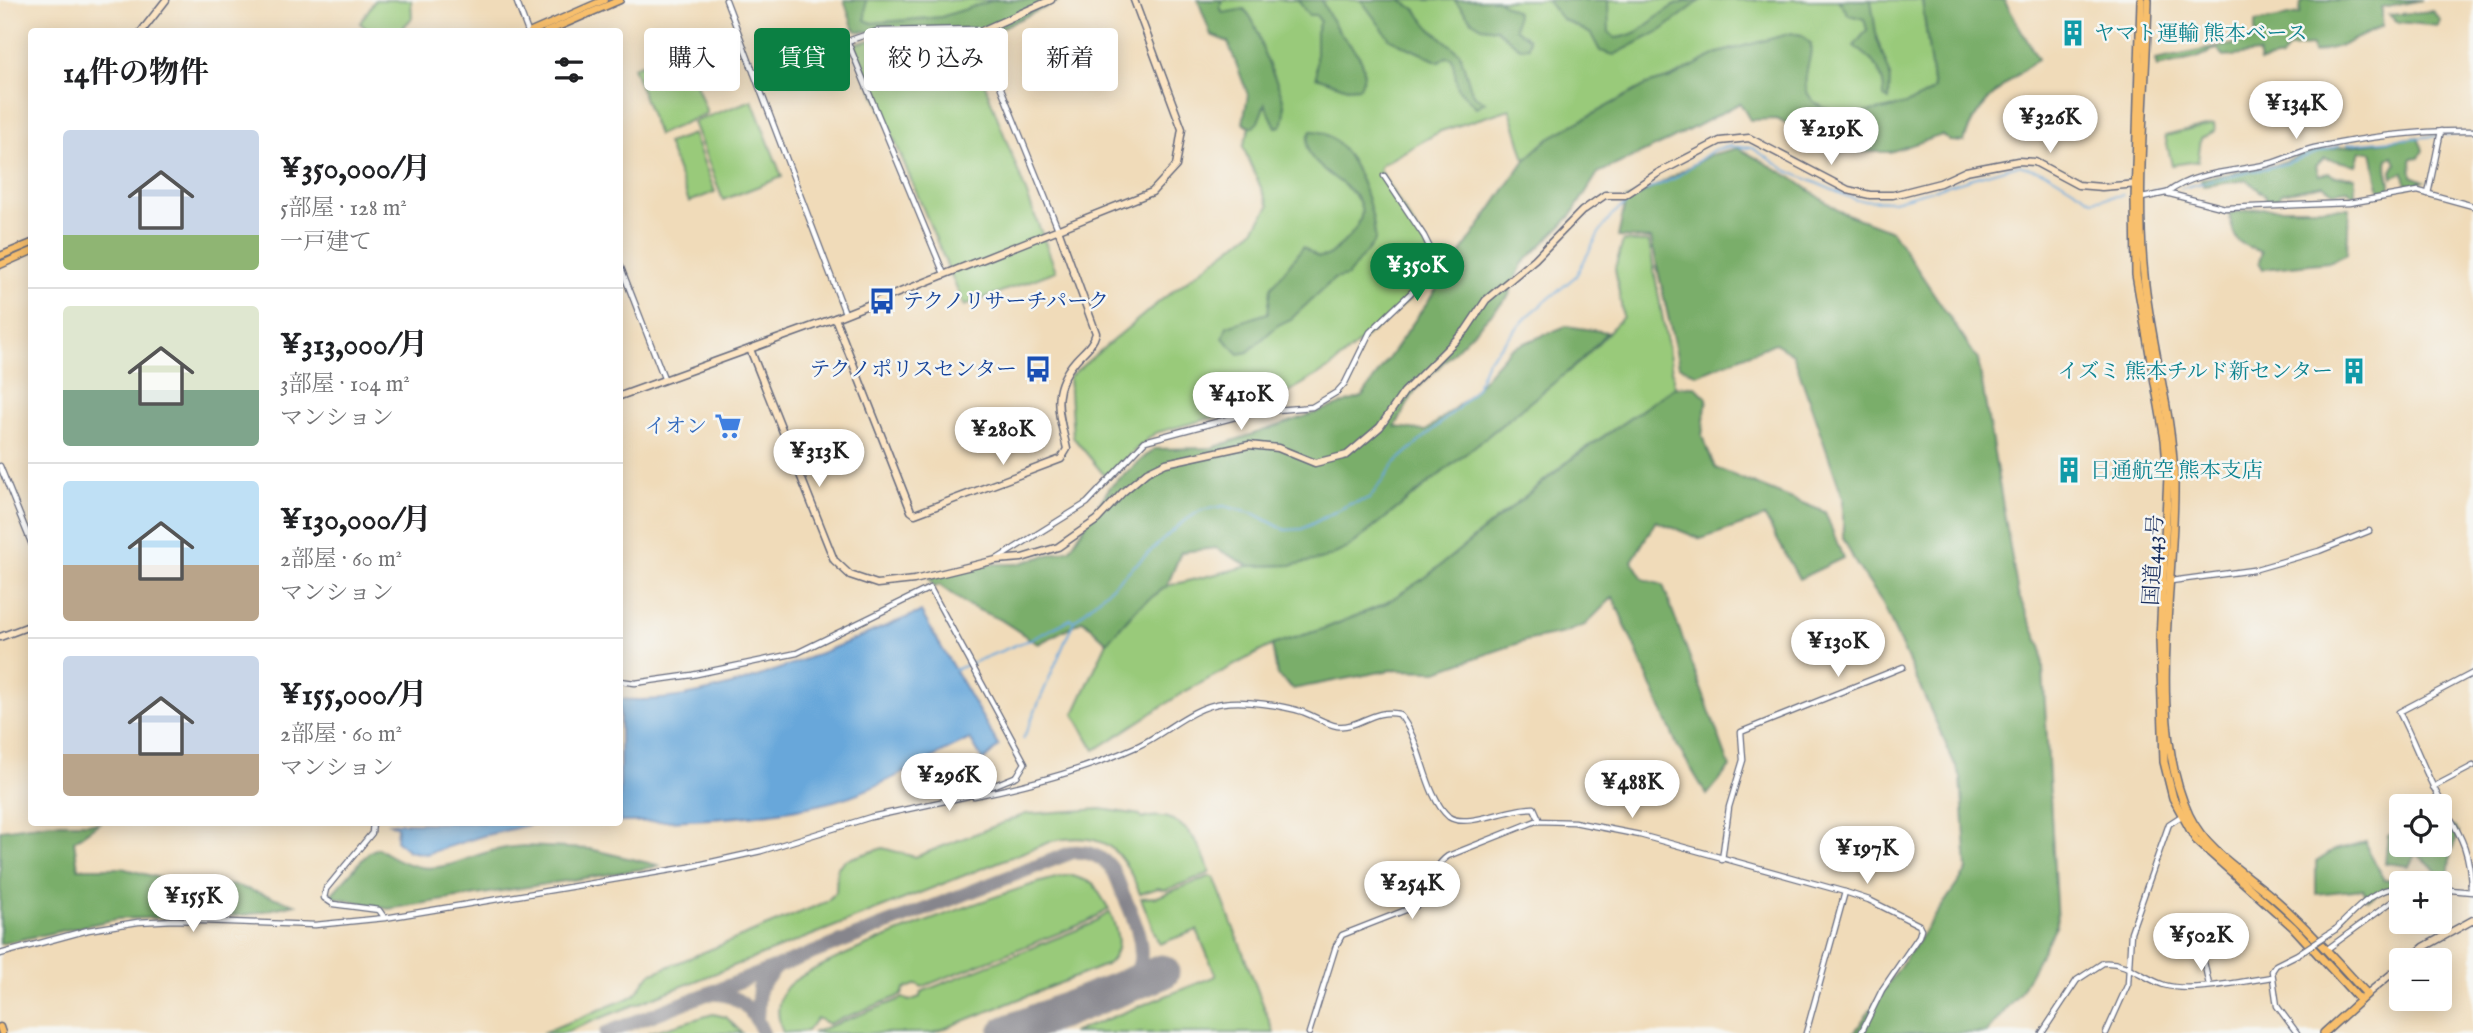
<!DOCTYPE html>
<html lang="ja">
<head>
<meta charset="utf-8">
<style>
	body { margin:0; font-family:"IM FELL English","Noto Serif JP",serif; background:#f6f6f6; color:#202124; height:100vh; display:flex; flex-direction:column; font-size:26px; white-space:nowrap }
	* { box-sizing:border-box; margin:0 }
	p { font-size:23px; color:#757577 }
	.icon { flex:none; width:38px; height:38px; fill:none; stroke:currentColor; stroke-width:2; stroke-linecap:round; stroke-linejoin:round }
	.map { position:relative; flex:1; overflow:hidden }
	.panel { position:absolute; left:28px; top:28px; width:595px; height:798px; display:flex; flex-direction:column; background:#fff; border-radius:7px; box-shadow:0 4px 18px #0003 }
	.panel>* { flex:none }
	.top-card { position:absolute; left:644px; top:28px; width:665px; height:63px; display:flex; gap:14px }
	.fabs { position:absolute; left:2389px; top:794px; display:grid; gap:14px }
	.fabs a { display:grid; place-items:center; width:63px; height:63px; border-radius:7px; background:#fff; box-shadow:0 4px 18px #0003; font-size:35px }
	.price { position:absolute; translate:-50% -60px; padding:0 16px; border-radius:24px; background:#fff; color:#222; font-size:23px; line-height:46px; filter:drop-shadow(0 2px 4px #0008) }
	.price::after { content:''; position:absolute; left:50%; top:42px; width:21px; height:16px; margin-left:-10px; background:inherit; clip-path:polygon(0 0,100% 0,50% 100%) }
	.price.on { background:#0b8043; color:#fff }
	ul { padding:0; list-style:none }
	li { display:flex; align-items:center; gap:21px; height:175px; padding:0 35px }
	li+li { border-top:2px solid #e0e0e0 }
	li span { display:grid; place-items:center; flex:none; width:196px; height:140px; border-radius:7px; color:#555 }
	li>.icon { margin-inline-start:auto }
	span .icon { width:84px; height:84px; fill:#fffc; stroke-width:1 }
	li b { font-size:30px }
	h2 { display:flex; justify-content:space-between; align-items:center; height:84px; padding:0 35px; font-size:30px }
	.tag { padding:0 24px; border-radius:7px; background:#fff; box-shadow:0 4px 18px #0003; font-size:24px; line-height:63px }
	.tag.on { background:#0b8043; color:#fff }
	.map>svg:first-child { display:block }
</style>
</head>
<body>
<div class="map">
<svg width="2473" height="1033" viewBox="0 0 2473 1033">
	<rect width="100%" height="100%" fill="#f6f6f2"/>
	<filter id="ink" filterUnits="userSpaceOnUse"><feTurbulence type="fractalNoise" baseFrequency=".0143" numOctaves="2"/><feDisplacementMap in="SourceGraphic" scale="14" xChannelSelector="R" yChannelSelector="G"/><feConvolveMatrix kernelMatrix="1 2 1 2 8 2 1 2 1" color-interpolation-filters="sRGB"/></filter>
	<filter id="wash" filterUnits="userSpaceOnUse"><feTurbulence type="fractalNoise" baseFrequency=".00686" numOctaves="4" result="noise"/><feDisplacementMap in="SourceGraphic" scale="28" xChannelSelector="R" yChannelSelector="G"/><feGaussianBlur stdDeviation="1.57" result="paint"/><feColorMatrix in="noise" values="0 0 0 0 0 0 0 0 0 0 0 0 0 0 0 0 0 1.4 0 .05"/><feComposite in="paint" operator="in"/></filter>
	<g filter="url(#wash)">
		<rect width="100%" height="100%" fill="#f0dbb9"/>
		<g fill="#99ca7a" stroke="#5a7c6c" stroke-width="2">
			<polygon points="375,0 411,0 412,18 400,31 369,31 360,23"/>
			<polygon points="864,0 1025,0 983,18 862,27 858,11"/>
			<polygon points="1216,0 1922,0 1937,112 1807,122 1792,49 1550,138 1525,160 1510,109 1441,131 1381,165 1379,170 1436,261 1421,289 1330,368 1271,402 1155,433 1105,476 1073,437 1069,377 1160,301 1253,231 1269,206 1243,147 1260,100 1261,79"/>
			<polygon points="966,35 1056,271 964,306 854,44 880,38"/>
			<polygon points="683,49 707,113 658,135 633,67"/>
			<polygon points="752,100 782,177 723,200 693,122"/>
			<polygon points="2214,124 2215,131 2201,138 2198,161 2172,165 2165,136"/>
			<polygon points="693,134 715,192 689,202 667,143"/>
			<polygon points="1623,241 1649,242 1675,387 1573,457 1426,577 1383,605 1326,628 1272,645 1184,692 1095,750 1074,714 1107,642 1137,608 1167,586 1249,566 1292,565 1348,548 1581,361 1623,317 1615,268"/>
			<path d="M1101 809 1140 815 1142 819C1180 807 1201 843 1210 873L1166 890 1158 888 1140 894C1121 847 1104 831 1052 841L563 1033H542L634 996 650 974 826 902 836 892 837 868 845 860 883 848 915 857 1026 814Z"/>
			<path d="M1070 875 1093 883 1109 909 1087 922 922 987 917 984 904 989 902 995 828 1024 817 1018 807 1031 783 1033C777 1017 775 1002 787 987 807 962 1031 880 1070 875Z"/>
			<polygon points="1208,877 1214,877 1274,1033 1072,1033 1216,976 1197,930 1159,944 1141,898 1157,897"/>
			<path d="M1110 912C1117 931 1125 950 1106 965L933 1033H812L903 998 909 1001 920 997 921 992 1089 925Z"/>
			<polygon points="713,1014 726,1017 742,1033 648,1033"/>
		</g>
		<g fill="#7aae6a" stroke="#4a6e64" stroke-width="2">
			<polygon points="844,0 866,0 865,20 872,23 941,17 994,0 1061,0 992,32 894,34 857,31 853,27"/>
			<path d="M1198 0H1222L1220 7 1223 13 1244 9C1259 24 1258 40 1266 58 1273 77 1293 106 1281 126L1276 127 1265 104 1258 122 1253 127 1243 123 1248 95 1228 42 1211 35Z"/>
			<path d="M1298 0H1321C1327 10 1331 20 1338 30 1351 49 1373 60 1360 87L1347 88 1316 77V32L1320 21 1316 15H1308Z"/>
			<polygon points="1361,0 1400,0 1415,9 1430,28 1460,53 1470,87 1475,96 1485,102 1476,107 1458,89 1452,58 1446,57 1439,62 1390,39"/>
			<polygon points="1454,0 1497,0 1517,12 1515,28 1529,39 1529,47 1520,48 1496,29 1482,27 1472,21"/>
			<path d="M1547 0H1608L1609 32 1615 38C1654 34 1658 0 1701 0L1662 30 1614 55 1600 51 1591 34 1562 19Z"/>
			<path d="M1838 0H1871L1877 39 1890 74 1889 100 1884 97C1885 72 1873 59 1854 46L1867 30 1864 19 1849 15Z"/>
			<path d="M1922 0H2004L2038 59C2009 81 1973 105 1964 142L1950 141 1942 135 1890 152H1837L1777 119 1750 120 1740 103 1670 140 1598 173 1570 217 1522 264 1508 297 1415 391 1395 427 1426 431 1466 399 1510 349 1566 326 1607 332 1581 361 1348 548 1324 559 1292 565 1249 566 1216 548 1181 552 1167 586 1137 608 1107 642 1083 620 1038 644 1001 620 967 605 939 585 934 587 929 578 990 564H1017L1070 549 1110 487 1154 449 1212 448 1362 397 1525 160 1549 138 1646 85 1671 78 1718 53 1792 33 1802 35 1811 44C1812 59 1803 73 1806 88 1816 130 1911 110 1934 89Z"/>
			<polygon points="2306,0 2422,0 2382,8 2382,26 2343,45 2313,53 2312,46 2289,48 2281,58 2260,62 2258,53 2224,57 2217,49 2197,58 2157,67 2155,60 2255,40 2255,22 2300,14 2301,2"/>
			<polygon points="2432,11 2440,20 2438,26 2398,22 2389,15"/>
			<path d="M1311 131C1349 128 1376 210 1375 241L1347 276 1334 279 1291 319 1278 325 1248 352 1239 354 1223 338 1227 326 1268 313 1271 288 1303 247 1318 257 1327 256C1424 185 1283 182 1311 131Z"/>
			<path d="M2418 137 2423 150 2419 158 2411 159 2412 176 2424 181 2406 187 2404 172 2393 178 2392 171 2396 164 2393 156 2388 159C2384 171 2393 181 2389 191L2381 192C2375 179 2376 166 2372 152L2360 151 2356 165 2324 158 2316 166 2319 175 2329 173 2334 176 2355 177V197L2348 190 2333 192 2323 185 2282 193 2277 200 2266 202V196L2247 180 2204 186 2201 179 2275 165 2312 151Z"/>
			<polygon points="1738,148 1791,177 1839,211 1892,231 1978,360 2018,594 2042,649 2057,924 2019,994 1986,1033 1854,1033 1967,870 1961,778 1882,602 1856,564 1843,538 1843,498 1793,354 1775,343 1697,375 1679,366 1651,239 1618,237 1626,199 1640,195 1710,155"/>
			<path d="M2264 208H2349L2347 254 2329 262 2263 269 2259 262 2262 252C2234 243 2235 241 2229 213Z"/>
			<polygon points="1695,386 1707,398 1702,436 1715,468 1825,512 1843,558 1799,579 1765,517 1701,539 1656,521 1632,561 1643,579 1663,585 1730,767 1707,795 1678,747 1613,597 1585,625 1564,633 1525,641 1437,671 1391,670 1293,689 1277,675 1272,645 1326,628 1383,605 1426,577 1573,458 1675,387"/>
			<polygon points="51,823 99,823 74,841 78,868 122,868 167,880 237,886 295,904 246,915 117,919 0,944 0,830"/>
			<polygon points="2440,825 2453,826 2459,833 2451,851 2448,876 2444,878 2416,853 2409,866 2385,863 2388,836 2401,828 2401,845 2440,845"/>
			<polygon points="2366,842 2368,851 2384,880 2396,880 2397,885 2368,899 2363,889 2316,894 2316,862 2335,850"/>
			<path d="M524 846 590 849 661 866 388 909 330 896 369 852 378 848C442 892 457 849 524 846Z"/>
		</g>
		<g fill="#68a7da" stroke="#426b9c" stroke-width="2">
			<path d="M921 612 999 746 983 761 970 739C922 761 874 793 822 804 756 819 687 821 620 822V699C711 709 835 645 921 612Z"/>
			<polygon points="390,823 586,823 533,824 482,836 426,854 408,851 396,840 397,827"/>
		</g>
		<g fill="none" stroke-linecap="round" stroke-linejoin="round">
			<g stroke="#68a7da" stroke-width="2">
				<polyline points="2445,135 2473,134"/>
				<polyline points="2348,144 2436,136"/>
				<polyline points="2181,188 2284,164 2339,145"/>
				<polyline points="2154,190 2167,189"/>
				<polyline points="954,670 1036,637 1071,619 1074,621"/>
				<polyline points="1023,739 1074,621 1179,525 1201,510 1224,506 1255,514 1285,530 1302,529 1350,504 1369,499 1395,463 1458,408 1476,388 1487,361 1528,316 1576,276 1599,233 1614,213 1640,193 1675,178 1713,150 1730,146 1752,148 1788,171 1856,200 1894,201 2018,165 2048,173 2092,200 2123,195"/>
			</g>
			<g stroke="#86858c" stroke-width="14">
				<path d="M709 994C737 992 753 1009 763 1033"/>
				<polyline points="757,1018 759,988 776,968"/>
				<path d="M606 1033 1073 852C1084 851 1095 854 1104 861 1115 868 1118 882 1123 894 1136 922 1154 961 1126 986"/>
			</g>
			<polyline stroke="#86858c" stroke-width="35" points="1006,1033 1162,972"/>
		</g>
	</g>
	<g filter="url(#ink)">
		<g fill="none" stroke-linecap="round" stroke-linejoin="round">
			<g stroke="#666b7e" stroke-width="7">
				<g id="street">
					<polyline points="516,0 528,32"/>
					<polyline points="726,0 845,313"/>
					<polyline points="847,40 944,274"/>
					<polyline points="754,73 877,31 977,29 1058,229"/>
					<path d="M2167 193C2196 171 2234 172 2268 164 2284 160 2298 152 2314 148 2365 137 2420 130 2473 131"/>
					<polyline points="2428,194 2441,131"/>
					<polyline points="2142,198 2166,193 2225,208 2349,203 2418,191 2473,206"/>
					<polyline points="620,265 664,378"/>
					<polyline points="0,466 32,545"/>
					<polyline points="997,559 1087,503 1145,441 1254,412 1312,407 1337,392 1345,383 1370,332 1418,286 1429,266 1431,250 1424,236 1384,176"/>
					<polyline points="2171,581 2253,570 2319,551 2369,531"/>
					<polyline points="2433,787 2473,766"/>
					<path d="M974 796C1030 785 1085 770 1138 746 1166 733 1191 707 1223 703 1245 700 1281 705 1303 712 1314 716 1326 724 1337 726 1358 729 1373 708 1399 714 1423 742 1423 794 1449 817 1467 829 1510 807 1534 808L1539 819 1537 821"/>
					<polyline points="373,822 372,833 326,889 324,898 333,904 379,910 384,917"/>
					<polyline points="1722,860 1729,807 1743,760 1741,732 1903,667"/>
					<polyline points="2440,889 2472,892"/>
					<path d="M2471 891C2471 842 2454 828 2433 786 2421 762 2412 737 2399 712L2473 673"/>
					<path d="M2336 929C2355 911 2373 888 2401 887"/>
					<polyline points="2200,943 2209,985"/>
					<polyline points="2326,950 2401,895"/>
					<polyline points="0,954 88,930 138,922 174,920 315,925 385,918 689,867 761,851 871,817 968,796 1017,776 1025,763 930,588 797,653 692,675 635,683 620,681"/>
					<path d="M1309 1033 1336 946 1342 935 1416 906C1433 892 1429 869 1448 856L1536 821 1574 822 1640 835 1845 892 1869 900 1919 925 1921 929 1919 936 1882 990 1861 1033"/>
					<polyline points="1806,1033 1845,892"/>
					<path d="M2042 1033 2077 980 2103 963C2126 961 2143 978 2164 985 2191 993 2244 981 2272 977"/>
					<polyline points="2106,1033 2128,984 2131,932 2169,824 2183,815"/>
					<polyline points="2297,1033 2277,1006 2272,971 2276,965 2298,954"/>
				</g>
			</g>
			<g stroke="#666b7e" stroke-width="9">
				<g id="secondary">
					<polyline points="981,31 1051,0"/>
					<polyline points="141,32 166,0"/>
					<path d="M835 318 911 511 915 514 1061 459 1067 449C1059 413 1049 391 1076 360 1084 351 1093 345 1096 333L1058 229"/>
					<polyline points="750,349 834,560 850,575 877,584 914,580 996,560 1022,558 1058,547 1097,520 1123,492 1147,472 1166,463 1249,445 1278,448 1315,463 1347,455 1380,427 1404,392 1466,330 1486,300 1535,259 1582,211 1605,195 1625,195 1658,173 1720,141 1749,138 1848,190 1870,195 1893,195 1940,183 1966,171 2018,161 2035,162 2078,185 2102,187 2138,184"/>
					<polyline points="620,396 835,318 1152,192 1176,166 1182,129 1134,0"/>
					<polyline points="0,637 32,625"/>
					<polyline points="2408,961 2424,947 2473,920"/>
					<polyline points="2367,994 2401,966"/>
				</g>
			</g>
			<g stroke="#666b7e" stroke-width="9">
				<g id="primary">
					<polyline points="531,32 604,0"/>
					<polyline points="546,32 620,0"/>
					<polyline points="0,256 32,243"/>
					<polyline points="0,265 32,251"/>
					<polyline points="0,1027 2,1033"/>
				</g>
			</g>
			<g stroke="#666b7e" stroke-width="10">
				<g id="highway">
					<polyline points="2141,0 2135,199 2136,275 2165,440 2168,476 2160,640 2164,762 2173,798 2196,840 2293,927 2360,1000"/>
					<path d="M2148 0C2146 88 2135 189 2144 275 2150 343 2172 410 2174 478 2176 581 2145 721 2189 815 2208 854 2246 873 2277 901 2309 929 2338 963 2367 994L2324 1033"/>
				</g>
			</g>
			<use href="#street" stroke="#fff" stroke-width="4.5"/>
			<use href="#secondary" stroke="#fce5c4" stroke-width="6"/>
			<use href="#primary" stroke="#f8bf6c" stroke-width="6"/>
			<use href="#highway" stroke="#f8bf6c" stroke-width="7"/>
			<g stroke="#666b7e" stroke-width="7" stroke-linecap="butt">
				<polyline id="street-bridge" points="2298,954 2336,929"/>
			</g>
			<use href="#street-bridge" stroke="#fff" stroke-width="4.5"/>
		</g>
	</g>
	<defs>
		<g id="building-bare" transform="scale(2.1)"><path d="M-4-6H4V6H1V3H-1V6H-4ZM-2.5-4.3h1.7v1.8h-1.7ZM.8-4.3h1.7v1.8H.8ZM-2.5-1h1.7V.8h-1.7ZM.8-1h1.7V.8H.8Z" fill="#0f9aa8" stroke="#f6f6f2" stroke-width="2.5" paint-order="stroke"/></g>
		<g id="bus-bare" transform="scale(2.1)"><path d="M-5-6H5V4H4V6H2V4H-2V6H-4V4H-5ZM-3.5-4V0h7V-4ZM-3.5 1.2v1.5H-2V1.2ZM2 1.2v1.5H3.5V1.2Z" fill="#1a4fb4" stroke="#f6f6f2" stroke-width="2.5" paint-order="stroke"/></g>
		<g id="supermarket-bare" transform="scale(2.1)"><path d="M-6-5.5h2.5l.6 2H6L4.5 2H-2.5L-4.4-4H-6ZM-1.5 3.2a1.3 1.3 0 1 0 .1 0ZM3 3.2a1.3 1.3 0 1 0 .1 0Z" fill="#3f7fe0" stroke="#f6f6f2" stroke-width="2.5" paint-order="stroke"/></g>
	</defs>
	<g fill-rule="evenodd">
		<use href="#building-bare" x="2073" y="33"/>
		<use href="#bus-bare" x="882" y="301"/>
		<use href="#bus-bare" x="1038" y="369"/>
		<use href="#building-bare" x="2354" y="371"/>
		<use href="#supermarket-bare" x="728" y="426"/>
		<use href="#building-bare" x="2069" y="470"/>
	</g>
	<g text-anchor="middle" stroke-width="5" stroke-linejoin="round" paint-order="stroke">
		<g font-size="21" fill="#0d838f" stroke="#f6f6f2" text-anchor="start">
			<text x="2094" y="40">ヤマト運輸 熊本ベース</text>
			<text x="2333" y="378" text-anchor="end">イズミ 熊本チルド新センター</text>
			<text x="2090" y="477">日通航空 熊本支店</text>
		</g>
		<g font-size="21" fill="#164399" stroke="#f6f6f2" text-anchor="start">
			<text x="903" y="308">テクノリサーチパーク</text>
			<text x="1017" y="376" text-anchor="end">テクノポリスセンター</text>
		</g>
		<g font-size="21" fill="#366cbe" stroke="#f6f6f2" text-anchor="end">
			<text x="707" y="433">イオン</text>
		</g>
		<g font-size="21" fill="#1b2f5e" stroke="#f6f6f2">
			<text transform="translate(2153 560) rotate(-87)" y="7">国道443号</text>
		</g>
	</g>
</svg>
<div class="fabs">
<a><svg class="icon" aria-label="locate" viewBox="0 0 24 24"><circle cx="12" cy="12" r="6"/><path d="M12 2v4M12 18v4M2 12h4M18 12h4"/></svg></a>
<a>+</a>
<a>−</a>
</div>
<b class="price" style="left:2296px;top:141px">¥134K</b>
<b class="price" style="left:2050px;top:155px">¥326K</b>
<b class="price" style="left:1831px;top:167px">¥219K</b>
<b class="price on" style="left:1417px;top:303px">¥350K</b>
<b class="price" style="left:1241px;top:432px">¥410K</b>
<b class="price" style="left:1003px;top:467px">¥280K</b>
<b class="price" style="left:819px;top:489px">¥313K</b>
<b class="price" style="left:1838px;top:679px">¥130K</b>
<b class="price" style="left:949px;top:813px">¥296K</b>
<b class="price" style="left:1632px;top:820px">¥488K</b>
<b class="price" style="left:1867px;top:886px">¥197K</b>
<b class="price" style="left:1412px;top:921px">¥254K</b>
<b class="price" style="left:193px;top:934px">¥155K</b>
<b class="price" style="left:2201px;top:973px">¥502K</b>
<div class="top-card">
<a class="tag">購入</a>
<a class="tag on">賃貸</a>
<a class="tag">絞り込み</a>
<a class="tag">新着</a>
</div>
<section class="panel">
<h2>14件の物件<svg class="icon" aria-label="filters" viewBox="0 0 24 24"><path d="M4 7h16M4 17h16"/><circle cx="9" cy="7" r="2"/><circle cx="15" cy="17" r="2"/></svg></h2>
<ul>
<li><span style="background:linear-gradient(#c9d6e8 75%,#8fb573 0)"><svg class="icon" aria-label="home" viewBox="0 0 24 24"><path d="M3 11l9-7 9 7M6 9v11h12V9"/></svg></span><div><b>¥350,000/月</b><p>5部屋 · 128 m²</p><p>一戸建て</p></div></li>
<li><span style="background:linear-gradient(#dfe7d0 60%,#7fa58c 0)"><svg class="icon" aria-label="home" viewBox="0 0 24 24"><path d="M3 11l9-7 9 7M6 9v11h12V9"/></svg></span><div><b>¥313,000/月</b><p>3部屋 · 104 m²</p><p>マンション</p></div></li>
<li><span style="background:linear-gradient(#bfe0f5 60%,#b9a48a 0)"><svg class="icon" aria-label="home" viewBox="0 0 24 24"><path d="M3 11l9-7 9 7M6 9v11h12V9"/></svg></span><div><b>¥130,000/月</b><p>2部屋 · 60 m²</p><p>マンション</p></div></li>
<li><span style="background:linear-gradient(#c9d6e8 70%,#b9a48a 0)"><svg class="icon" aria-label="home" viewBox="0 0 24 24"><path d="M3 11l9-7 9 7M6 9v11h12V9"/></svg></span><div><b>¥155,000/月</b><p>2部屋 · 60 m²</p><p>マンション</p></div></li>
</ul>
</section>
</div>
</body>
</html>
